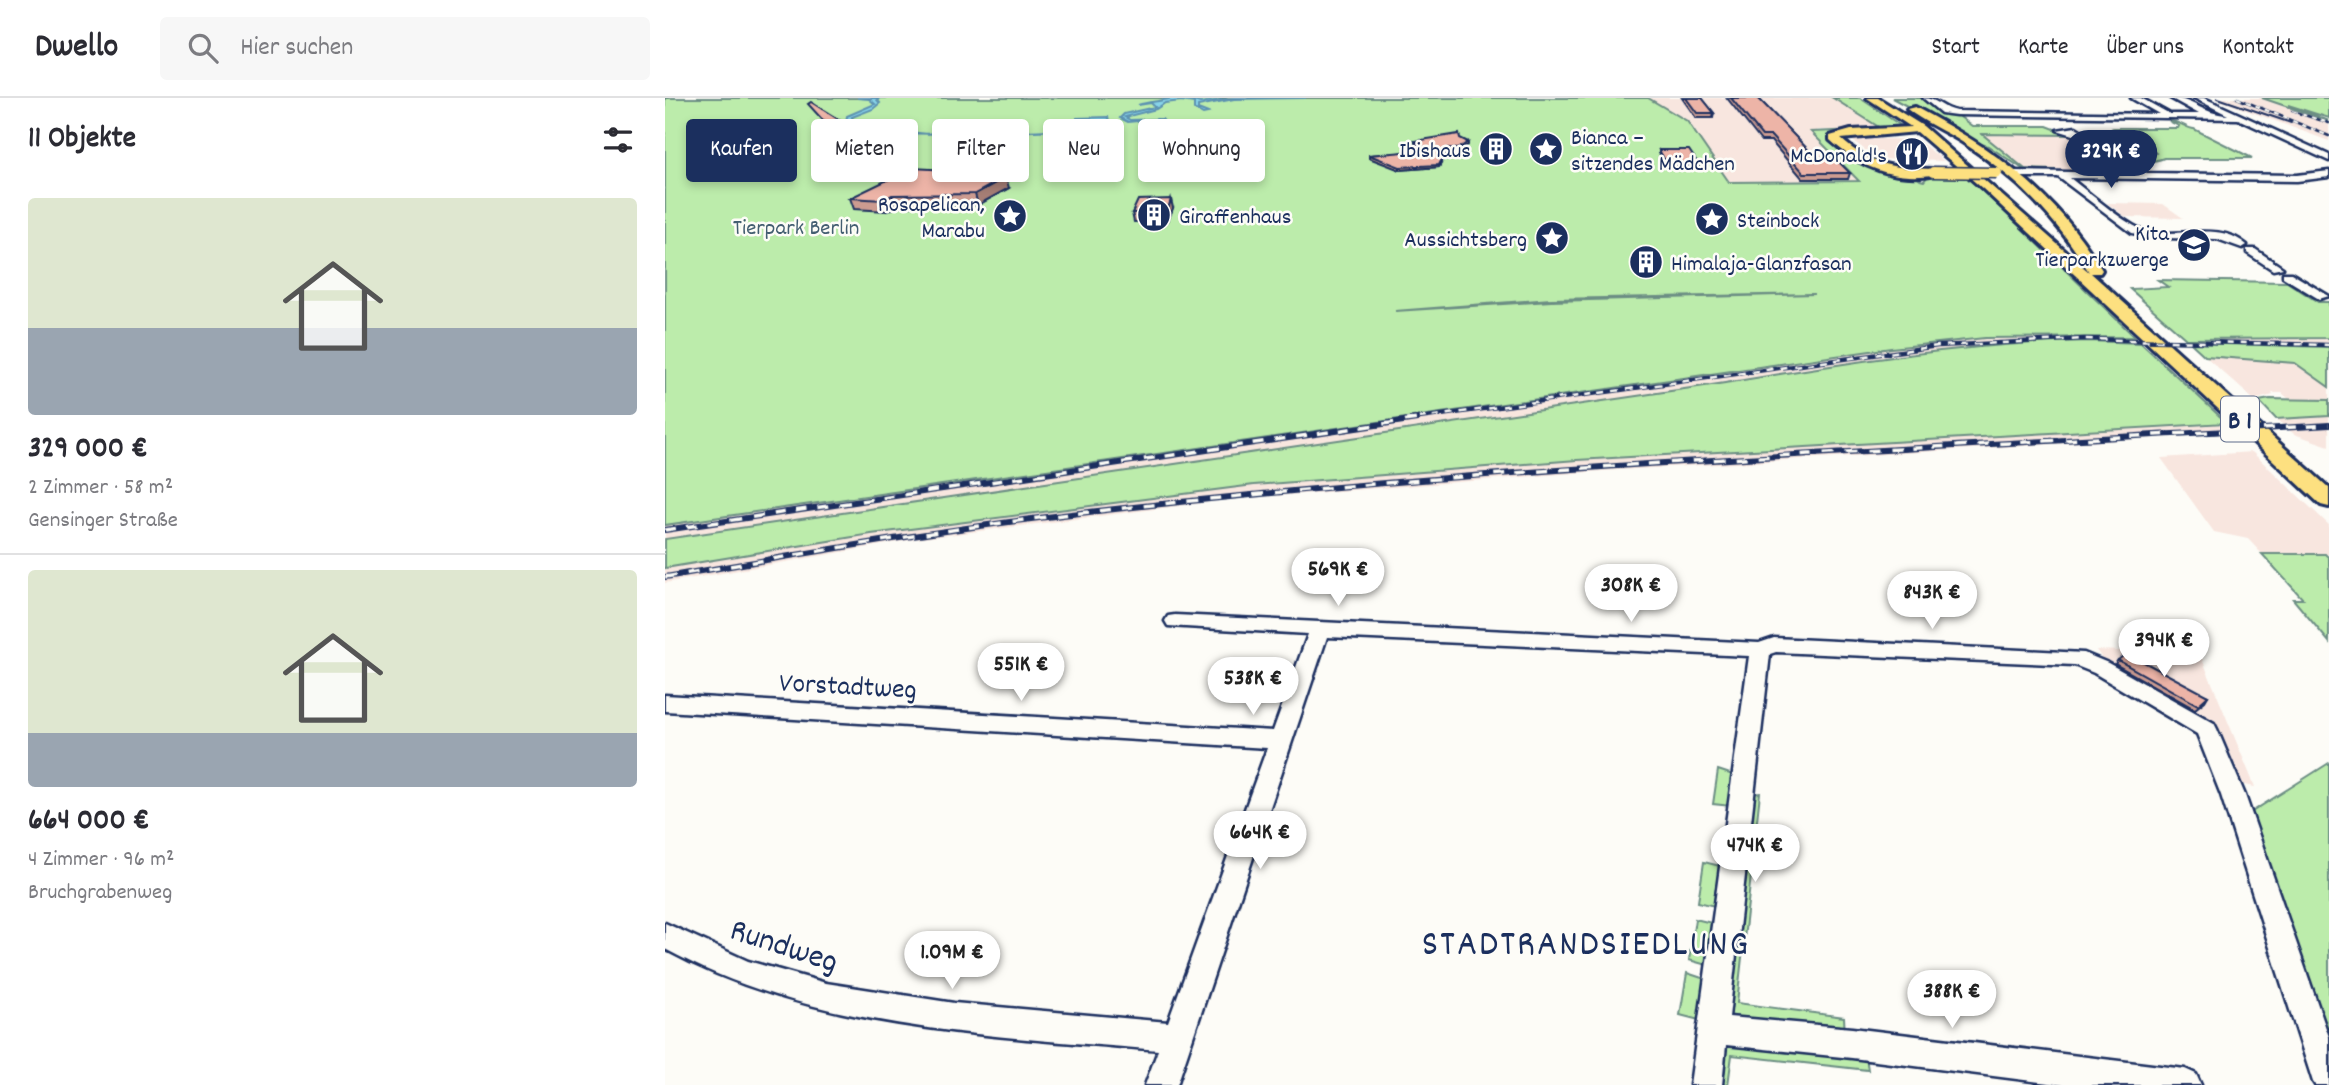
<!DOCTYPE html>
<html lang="de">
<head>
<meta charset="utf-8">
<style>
	body { margin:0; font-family:Dekko,sans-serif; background:#f7f7f7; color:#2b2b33; height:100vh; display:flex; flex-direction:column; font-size:26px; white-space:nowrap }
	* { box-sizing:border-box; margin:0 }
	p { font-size:23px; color:#7c7c81 }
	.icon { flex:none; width:38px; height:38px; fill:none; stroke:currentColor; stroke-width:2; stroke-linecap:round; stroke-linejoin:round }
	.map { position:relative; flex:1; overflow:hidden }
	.side { display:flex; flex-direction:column; background:#fff; width:665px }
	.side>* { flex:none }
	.guide { position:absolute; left:21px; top:21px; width:665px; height:63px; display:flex; gap:14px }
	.price { position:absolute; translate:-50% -60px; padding:0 16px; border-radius:24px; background:#fff; color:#222; font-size:23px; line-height:46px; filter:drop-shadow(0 2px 4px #0008) }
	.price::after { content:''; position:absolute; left:50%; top:42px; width:21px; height:16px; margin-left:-10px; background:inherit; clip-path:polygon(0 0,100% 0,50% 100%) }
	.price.current { background:#1b2f5e; color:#fff }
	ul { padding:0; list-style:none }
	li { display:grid; align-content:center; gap:14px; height:371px; padding:0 28px }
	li+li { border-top:2px solid #e1e1e2 }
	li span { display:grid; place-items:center; height:217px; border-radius:7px; color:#555 }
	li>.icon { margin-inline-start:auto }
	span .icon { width:126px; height:126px; fill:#fffc; stroke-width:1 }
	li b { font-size:30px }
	h2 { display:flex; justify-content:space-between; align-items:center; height:84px; padding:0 28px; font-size:30px }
	.pill { padding:0 24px; border-radius:7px; background:#fff; box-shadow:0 4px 10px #0003; font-size:24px; line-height:63px }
	.pill.current { background:#1b2f5e; color:#fff }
	header { display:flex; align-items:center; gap:42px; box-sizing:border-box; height:98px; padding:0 35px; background:#fff; border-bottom:2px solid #e1e1e2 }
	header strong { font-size:33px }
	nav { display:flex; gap:38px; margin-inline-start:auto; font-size:24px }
	.search { width:490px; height:63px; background:#f7f7f7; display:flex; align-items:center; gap:18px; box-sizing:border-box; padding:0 24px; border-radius:7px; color:#7c7c81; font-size:26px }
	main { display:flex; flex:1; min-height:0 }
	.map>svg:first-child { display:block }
</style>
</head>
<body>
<header>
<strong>Dwello</strong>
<div class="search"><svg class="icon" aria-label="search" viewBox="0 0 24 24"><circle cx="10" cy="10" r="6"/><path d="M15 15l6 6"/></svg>Hier suchen</div>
<nav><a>Start</a><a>Karte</a><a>Über uns</a><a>Kontakt</a></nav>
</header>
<main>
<section class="side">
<h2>11 Objekte<svg class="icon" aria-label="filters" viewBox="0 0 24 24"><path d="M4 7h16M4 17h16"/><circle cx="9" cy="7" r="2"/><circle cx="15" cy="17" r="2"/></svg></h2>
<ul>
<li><span style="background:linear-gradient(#dfe7d0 60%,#9aa5b1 0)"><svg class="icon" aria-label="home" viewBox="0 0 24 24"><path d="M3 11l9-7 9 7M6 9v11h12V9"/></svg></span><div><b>329 000 €</b><p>2 Zimmer · 58 m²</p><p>Gensinger Straße</p></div></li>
<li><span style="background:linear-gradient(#dfe7d0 75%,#9aa5b1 0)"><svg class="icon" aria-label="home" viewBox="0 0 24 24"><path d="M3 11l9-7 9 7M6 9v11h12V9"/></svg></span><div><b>664 000 €</b><p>4 Zimmer · 96 m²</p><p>Bruchgrabenweg</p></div></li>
</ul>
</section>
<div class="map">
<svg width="1664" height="987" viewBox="0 0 1664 987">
	<rect width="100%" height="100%" fill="#fdfcf7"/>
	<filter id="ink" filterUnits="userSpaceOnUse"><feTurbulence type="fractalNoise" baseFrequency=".0143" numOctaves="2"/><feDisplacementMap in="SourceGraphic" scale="14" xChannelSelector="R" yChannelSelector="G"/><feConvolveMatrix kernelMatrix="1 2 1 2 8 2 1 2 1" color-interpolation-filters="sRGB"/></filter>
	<g filter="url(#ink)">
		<g fill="#f8e6df">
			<polygon points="983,0 1168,0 1219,32 1152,32 1195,83 1064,84 1022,23"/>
			<polygon points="1549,0 1597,0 1664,23 1664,43"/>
			<polygon points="1316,35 1405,37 1460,73 1360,71"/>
			<polygon points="1194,40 1253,42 1279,63 1212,61 1187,42"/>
			<polygon points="1442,105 1498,106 1518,120 1461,119"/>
			<polygon points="1407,238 1470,239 1476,245 1336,246 1233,257 1060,285 0,441 0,427 1226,250 1319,240"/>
			<polygon points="1664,240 1664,249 1526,245 1521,241"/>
			<polygon points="1540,258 1630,265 1664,289 1664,301 1624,301 1617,295 1607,295 1608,297 1589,302"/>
			<polygon points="1664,318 1664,348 1629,336 1611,321"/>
			<polygon points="1562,325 1574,335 938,373 570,401 251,441 0,485 0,470 206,436 589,387 912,362"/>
			<polygon points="1587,354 1664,427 1664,456 1597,456 1583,441 1549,434 1496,360"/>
			<polygon points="1431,552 1535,556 1590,689 1570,685 1548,623 1441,566"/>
		</g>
		<g fill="#bcecab" stroke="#6c8e84" stroke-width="2" fill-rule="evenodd">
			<path d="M0 0H983L1022 23 1064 84 1194 83 1146 34 1195 32 1163 37C1188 74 1210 65 1246 76 1254 78 1251 82 1259 83L1263 78H1302L1470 239 1320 240 1226 250 0 427ZM1150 196 886 203 730 213 886 201Z"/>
			<polygon points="1168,0 1195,0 1241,31 1217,31"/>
			<polygon points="1227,0 1260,0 1275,13 1291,16 1307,28 1382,28 1405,37 1317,36 1360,71 1391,72 1358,71 1323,48 1309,44"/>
			<polygon points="1597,0 1664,0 1664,20 1623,7 1664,23"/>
			<path d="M1504 23C1515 23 1522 31 1529 31L1587 60H1499C1490 64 1471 65 1461 60L1486 59 1491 55 1449 30H1513L1514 28Z"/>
			<polygon points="1493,182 1622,184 1653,204 1664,204 1664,240 1521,241 1465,191 1503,189"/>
			<path d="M1424 243 1476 245 1562 325 912 362 589 387 206 436 0 470V441L1060 285C1181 265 1300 245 1424 243Z"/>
			<polygon points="1526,245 1664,249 1664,289 1630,265 1540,258"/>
			<polygon points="1605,301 1664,302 1664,318 1611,321 1594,303"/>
			<polygon points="1597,456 1660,456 1664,460 1664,544 1628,501 1638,501"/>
			<polygon points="1664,665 1664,941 1582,717"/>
			<polygon points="1053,672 1071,678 1066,708 1048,706"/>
			<polygon points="1095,695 1072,905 1179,919 1180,938 1064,921 1059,911 1084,696"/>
			<polygon points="1039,764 1059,769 1054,809 1033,804"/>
			<polygon points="1030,821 1051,826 1045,868 1024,862"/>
			<polygon points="1022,875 1043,882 1038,923 1015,917"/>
			<polygon points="1068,944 1200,952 1203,972 1067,957 1063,987 1049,987 1060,947"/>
		</g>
		<g fill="#88d4e8" stroke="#5c92b1" stroke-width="2">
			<path d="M192 0H215L212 2 215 5 208 11 187 19 189 23 186 28 263 36 285 30 298 31 285 36 408 31 419 27 412 23V20L443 19 444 24 453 27 437 31C353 32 269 41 185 31L180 29 182 18 210 6 204 1Z"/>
			<path d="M507 0H519L535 5 569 0H641L569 1 533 8V11L543 15 538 16 529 11V5L516 3 500 5 491 11 460 19 465 22 497 21 503 28 521 27 497 29 492 21 463 24 455 20 459 16 490 9 486 5 473 7C485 3 494 4 507 0Z"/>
		</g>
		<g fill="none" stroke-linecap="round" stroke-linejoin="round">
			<g stroke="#1b2f5e" stroke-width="5">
				<g id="minor">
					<path d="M1258 0C1271 0 1278 11 1291 13L1494 16 1466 0H1476L1505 16H1534L1505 0C1527 0 1537 16 1563 17L1529 0H1539L1664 57V63L1573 21 1291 17 1276 15Z"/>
					<path d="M1411 29 1482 75 1632 77 1664 73V79L1632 83 1405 80C1421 92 1459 125 1476 131 1510 143 1552 121 1582 147L1577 150 1552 141 1497 140 1467 135 1393 79H1349L1344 76 1349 73 1470 75 1415 39 1392 32Z"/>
					<polygon points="1582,151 1590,151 1618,170 1608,172 1582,155"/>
					<polygon points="1618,175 1626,175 1664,198 1654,201 1618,179"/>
					<path d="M510 517 1094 545 1109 540 1419 555 1443 565 1549 625 1552 631 1580 697 1664 939V987H1650L1648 984 1556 697 1532 636 1429 575 1409 567 1111 554 1105 556 1064 919 1187 930 1520 971 1531 976 1536 987H1399L1187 960 1061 947 1057 987H1025L1084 558 662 539 512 987H480L493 952C326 937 151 933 0 851V825L83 863 161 885 289 905 503 924 602 650 0 613V597L608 633 643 536 503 528 500 523 503 518Z"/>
				</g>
			</g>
			<g stroke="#1b2f5e" stroke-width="6">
				<path id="major" d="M1202 0H1213L1258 28 1424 174C1390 118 1352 80 1297 44 1280 33 1258 24 1242 11L1250 9C1329 51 1391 95 1437 172L1435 175H1426L1664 390V409L1656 407 1318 91 1252 34 1176 41C1206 68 1228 70 1268 71L1272 72V76C1230 84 1196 70 1165 42V38L1186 32 1246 29Z"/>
			</g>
			<use href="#minor" fill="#fdfcf7" fill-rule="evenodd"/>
			<use href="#major" fill="#fde080" fill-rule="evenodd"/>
			<polyline stroke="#1b2f5e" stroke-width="2" points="1553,0 1626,25"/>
			<g stroke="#1b2f5e" stroke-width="2.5">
				<g id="rail-far2">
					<polyline points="1572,0 1664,38"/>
					<polyline points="1627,13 1664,25"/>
				</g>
			</g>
			<g stroke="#1b2f5e" stroke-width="4.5">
				<polyline id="rail-far1" points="740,322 1273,248 1420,241 1664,247"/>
			</g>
			<g stroke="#1b2f5e" stroke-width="6">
				<g id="rail">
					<polyline points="0,432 752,321"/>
					<path d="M0 479C138 456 276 431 415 415 829 367 1248 352 1664 327"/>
				</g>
			</g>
			<use href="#rail-far2" stroke="#fdfcf7" stroke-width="2" stroke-dasharray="5" stroke-linecap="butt"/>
			<use href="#rail-far1" stroke="#fdfcf7" stroke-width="2.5" stroke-dasharray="7" stroke-linecap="butt"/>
			<use href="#rail" stroke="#fdfcf7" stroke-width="3.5" stroke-dasharray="11" stroke-linecap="butt"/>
			<g stroke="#1b2f5e" stroke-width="13" stroke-linecap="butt">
				<polyline id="major-bridge" points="1268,74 1332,75"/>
			</g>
			<use href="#major-bridge" stroke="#fde080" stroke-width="10"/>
		</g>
		<g fill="#cc9b90" stroke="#1b2f5e" stroke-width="2">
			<polygon points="1017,0 1037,0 1049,15 1048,20 1031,20"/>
			<polygon points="1062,0 1093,0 1151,60 1185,75 1183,81 1138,81 1106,43 1096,43"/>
			<polygon points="750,43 803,44 803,47 793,53 783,53 774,69 735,72 704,60 704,57 760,53 750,46"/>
			<polygon points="994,52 1034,67 1034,70 1003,70 994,55"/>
			<polygon points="308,78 344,90 313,107 231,109 222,113 189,111 185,100"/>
			<polygon points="508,110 503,123 469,124 467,115"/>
			<polygon points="1453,562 1543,598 1540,603 1530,611 1450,566"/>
		</g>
		<g fill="#a67e75" stroke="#1b2f5e" stroke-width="2">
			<polygon points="179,25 180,27 166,33 165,30"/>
			<polygon points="803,44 803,47 793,53 793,51"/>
			<polygon points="783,50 783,53 774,69 735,72 735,69"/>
			<polygon points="341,79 344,90 313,107 310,96"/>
			<polygon points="227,97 231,109 222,113 218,102"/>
			<polygon points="506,101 508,110 503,123 502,114"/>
		</g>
		<g fill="#edb4a7" stroke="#1b2f5e" stroke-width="2">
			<polygon points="1021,0 1037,0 1049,15 1032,15"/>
			<polygon points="1066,0 1093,0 1151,60 1169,59 1185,75 1139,75 1106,38 1097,38"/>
			<polygon points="146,4 179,25 165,30 143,6"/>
			<polygon points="794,36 795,40 803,44 793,51 783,50 774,67 735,69 704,57 763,52 750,43"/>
			<polygon points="994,52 1024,52 1034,67 1003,68"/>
			<polygon points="247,70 303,73 308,78 341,79 310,96 227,97 218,102 185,100"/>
			<polygon points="506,101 502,114 467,115 473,102"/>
			<polygon points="1462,555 1543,598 1533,607 1453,562"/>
		</g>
	</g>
	<defs>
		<g id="building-disc" transform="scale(1.75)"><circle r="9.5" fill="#1b2f5e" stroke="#fdfcf7"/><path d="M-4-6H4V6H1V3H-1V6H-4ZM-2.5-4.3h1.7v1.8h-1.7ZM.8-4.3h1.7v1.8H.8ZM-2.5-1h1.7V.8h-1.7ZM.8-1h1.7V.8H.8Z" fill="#fff"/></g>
		<g id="sight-disc" transform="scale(1.75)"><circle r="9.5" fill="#1b2f5e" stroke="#fdfcf7"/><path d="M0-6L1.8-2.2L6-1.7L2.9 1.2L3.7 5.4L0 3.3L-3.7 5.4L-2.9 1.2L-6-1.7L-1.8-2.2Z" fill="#fff"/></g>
		<g id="restaurant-disc" transform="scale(1.75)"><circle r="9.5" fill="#1b2f5e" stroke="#fdfcf7"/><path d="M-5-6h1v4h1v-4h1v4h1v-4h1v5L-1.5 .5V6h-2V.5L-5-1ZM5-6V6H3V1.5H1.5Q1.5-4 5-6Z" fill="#fff"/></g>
		<g id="school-disc" transform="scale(1.75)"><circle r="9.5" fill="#1b2f5e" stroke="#fdfcf7"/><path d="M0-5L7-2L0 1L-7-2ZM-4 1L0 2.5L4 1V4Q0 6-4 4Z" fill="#fff"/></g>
	</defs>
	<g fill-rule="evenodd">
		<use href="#building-disc" x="831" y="51"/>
		<use href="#sight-disc" x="881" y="51"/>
		<use href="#restaurant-disc" x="1247" y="56"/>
		<use href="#building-disc" x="489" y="117"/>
		<use href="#sight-disc" x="345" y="118"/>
		<use href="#sight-disc" x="1047" y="121"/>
		<use href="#sight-disc" x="887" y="140"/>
		<use href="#school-disc" x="1529" y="147"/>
		<use href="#building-disc" x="981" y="164"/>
	</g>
	<g text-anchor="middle" stroke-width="5" stroke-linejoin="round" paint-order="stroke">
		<g font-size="23" fill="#1b2f5e" stroke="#fdfcf7" text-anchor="end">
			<text x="906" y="46" text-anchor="start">Bianca –<tspan x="906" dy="26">sitzendes Mädchen</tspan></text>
			<text x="806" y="59">Ibishaus</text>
			<text x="1222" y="64">McDonald's</text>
			<text x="320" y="113">Rosapelican,<tspan x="320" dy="26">Marabu</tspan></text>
			<text x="514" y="125" text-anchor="start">Giraffenhaus</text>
			<text x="1072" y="129" text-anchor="start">Steinbock</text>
			<text x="1504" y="142">Kita<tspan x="1504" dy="26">Tierparkzwerge</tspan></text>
			<text x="862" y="148">Aussichtsberg</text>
			<text x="1006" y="172" text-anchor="start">Himalaja-Glanzfasan</text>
		</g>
		<g font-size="23" fill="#435e71" stroke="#fdfcf7">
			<text x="131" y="136">Tierpark Berlin</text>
		</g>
		<rect fill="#fdfcf7" stroke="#5f6c8c" stroke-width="2" x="1556" y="298.5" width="38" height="45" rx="5"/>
		<g font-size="26" font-weight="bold" fill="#1b2f5e">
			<text x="1575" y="330">B 1</text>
		</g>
		<g font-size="28" fill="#1b2f5e" stroke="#fdfcf7">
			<text transform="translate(183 586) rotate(3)" y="10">Vorstadtweg</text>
		</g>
		<g font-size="33" fill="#1b2f5e" stroke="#fdfcf7">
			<text transform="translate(120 845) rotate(18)" y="12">Rundweg</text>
		</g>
		<g font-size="37" letter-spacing="2" fill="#1b2f5e" stroke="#fdfcf7">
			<text x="921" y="856">STADTRANDSIEDLUNG</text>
		</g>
	</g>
</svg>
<b class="price current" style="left:1446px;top:92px">329K €</b>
<b class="price" style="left:673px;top:510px">569K €</b>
<b class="price" style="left:966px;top:526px">308K €</b>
<b class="price" style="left:1267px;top:533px">843K €</b>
<b class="price" style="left:1499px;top:581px">394K €</b>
<b class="price" style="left:356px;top:605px">551K €</b>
<b class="price" style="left:588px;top:619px">538K €</b>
<b class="price" style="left:595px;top:773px">664K €</b>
<b class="price" style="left:1090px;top:786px">474K €</b>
<b class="price" style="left:287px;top:893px">1.09M €</b>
<b class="price" style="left:1287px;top:932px">388K €</b>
<div class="guide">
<a class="pill current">Kaufen</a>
<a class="pill">Mieten</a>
<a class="pill">Filter</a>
<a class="pill">Neu</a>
<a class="pill">Wohnung</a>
</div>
</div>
</main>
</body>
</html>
